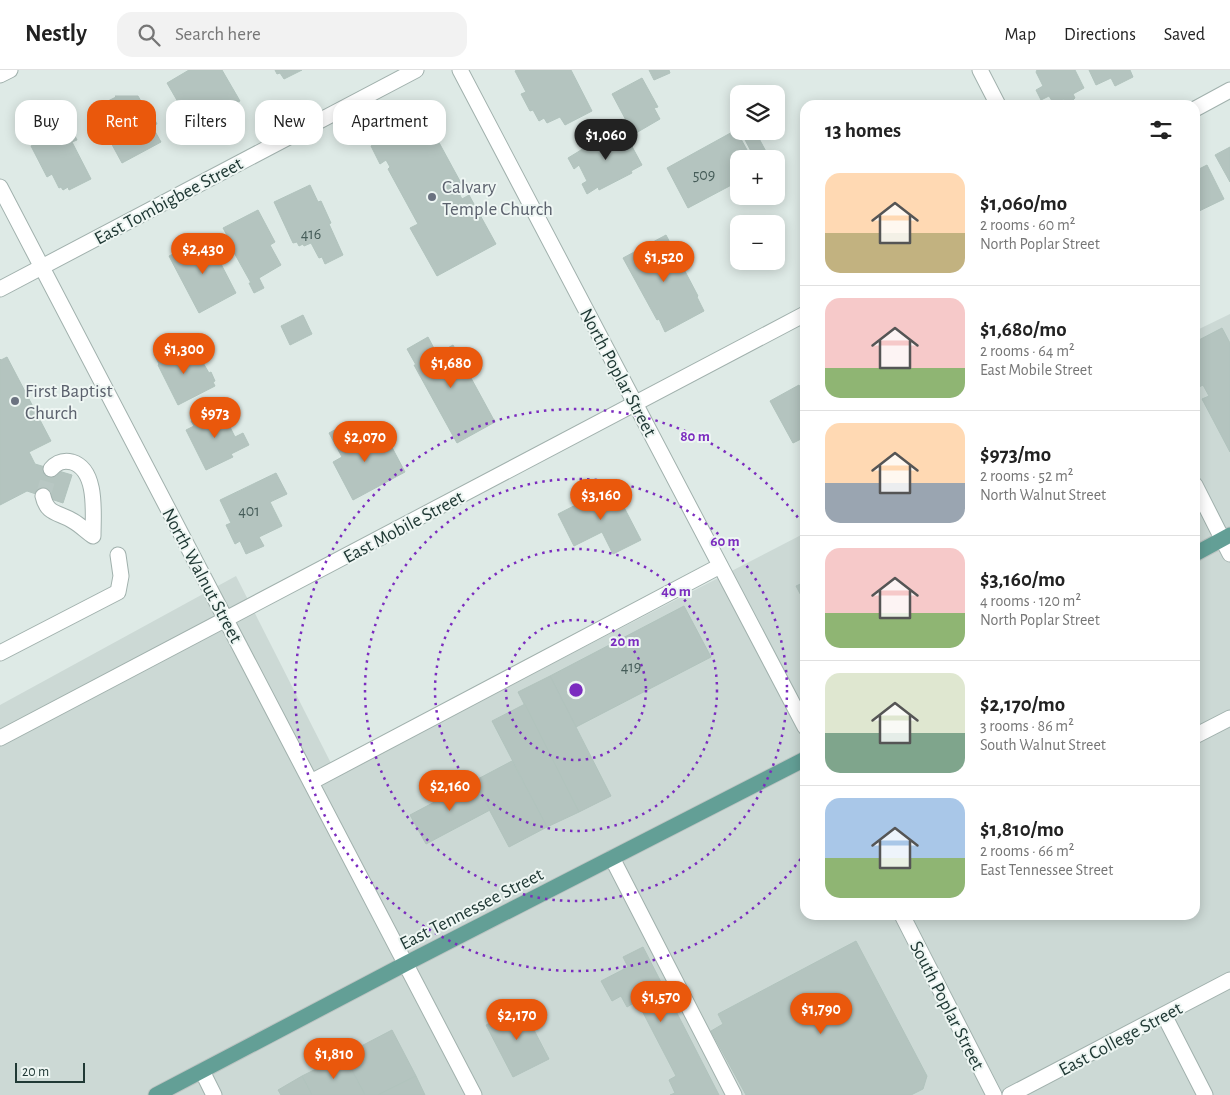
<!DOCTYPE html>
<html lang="en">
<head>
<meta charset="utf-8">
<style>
	body { margin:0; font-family:"Alegreya Sans",sans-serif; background:#f2f2f2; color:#222; height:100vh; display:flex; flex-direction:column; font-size:19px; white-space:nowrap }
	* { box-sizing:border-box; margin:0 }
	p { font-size:16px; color:#767676 }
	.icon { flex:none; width:28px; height:28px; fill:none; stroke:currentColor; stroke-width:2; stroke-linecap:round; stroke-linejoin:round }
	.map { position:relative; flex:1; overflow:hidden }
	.panel { position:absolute; left:800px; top:30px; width:400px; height:820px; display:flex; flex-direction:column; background:#fff; border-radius:15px; box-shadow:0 2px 12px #0003 }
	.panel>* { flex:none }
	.top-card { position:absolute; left:15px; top:30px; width:475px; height:45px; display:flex; gap:10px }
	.controls { position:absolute; left:730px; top:15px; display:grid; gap:10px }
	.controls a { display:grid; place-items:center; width:55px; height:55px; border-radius:10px; background:#fff; box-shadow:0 2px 12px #0003; font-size:25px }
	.scale { position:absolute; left:15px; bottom:12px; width:70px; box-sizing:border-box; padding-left:5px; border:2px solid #203935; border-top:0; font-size:14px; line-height:18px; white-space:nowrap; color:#203935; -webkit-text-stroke:4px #eef6f3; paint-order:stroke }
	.price { position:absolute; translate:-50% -42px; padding:0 11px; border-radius:18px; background:#ea580c; color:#fff; font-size:16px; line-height:32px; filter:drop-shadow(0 1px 2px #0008) }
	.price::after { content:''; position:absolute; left:50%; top:30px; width:15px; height:11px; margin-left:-8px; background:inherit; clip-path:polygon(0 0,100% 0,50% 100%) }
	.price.active { background:#222; color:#fff }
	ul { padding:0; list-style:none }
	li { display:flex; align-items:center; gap:15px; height:125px; padding:0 25px }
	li+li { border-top:1px solid #e0e0e0 }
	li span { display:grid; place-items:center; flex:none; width:140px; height:100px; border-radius:15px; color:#555 }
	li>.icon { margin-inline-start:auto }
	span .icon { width:60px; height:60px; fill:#fffc; stroke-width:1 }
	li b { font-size:21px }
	h2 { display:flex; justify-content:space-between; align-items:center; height:60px; padding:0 25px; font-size:21px }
	.pill { padding:0 18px; border-radius:15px; background:#fff; box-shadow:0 2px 12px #0003; font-size:18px; line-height:45px }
	.pill.active { background:#ea580c; color:#fff }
	header { display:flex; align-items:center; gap:30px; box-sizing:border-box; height:70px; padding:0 25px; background:#fff; border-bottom:1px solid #e0e0e0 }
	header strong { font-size:24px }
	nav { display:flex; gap:28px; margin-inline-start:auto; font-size:18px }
	.search { width:350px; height:45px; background:#f2f2f2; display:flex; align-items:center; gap:12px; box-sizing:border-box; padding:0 18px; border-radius:15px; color:#767676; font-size:19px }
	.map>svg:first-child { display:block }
</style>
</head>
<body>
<header>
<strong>Nestly</strong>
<div class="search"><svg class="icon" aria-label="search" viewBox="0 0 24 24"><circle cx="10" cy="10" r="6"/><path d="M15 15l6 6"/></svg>Search here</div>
<nav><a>Map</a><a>Directions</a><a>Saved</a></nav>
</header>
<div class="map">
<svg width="1230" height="1025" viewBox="0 0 1230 1025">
	<rect width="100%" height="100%" fill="#deeae6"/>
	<polygon fill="#ccd9d5" points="1230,244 1230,1025 0,1025 0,635 236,506 337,705 805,463 805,845 1195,845 1195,261"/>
	<g fill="#b4c4bf" stroke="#b1c3bd">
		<polygon points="189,0 222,0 240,31 218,44 215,38 186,54 175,34 178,32 167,13"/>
		<polygon points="275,0 302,0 284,9 280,3 277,4"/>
		<polygon points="517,0 571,0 592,41 565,55 560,47 547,53 544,48 539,51 533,40 530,41 521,24 526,22 515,1"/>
		<polygon points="649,0 669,0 670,3 654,10"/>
		<polygon points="1037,0 1075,0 1084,18 1073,24 1075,28 1069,34 1068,32 1066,33 1064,29 1054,34 1049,26 1041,30 1036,20 1043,16 1036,2"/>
		<polygon points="1089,0 1130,0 1133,7 1115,16 1111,8 1096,15"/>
		<polygon points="642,8 658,37 654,38 660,49 636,63 631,53 628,54 612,24"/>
		<polygon points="115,26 138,26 145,38 148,37 157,54 152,56 161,72 122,93 109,69 112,67 104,53 106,51 100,40 108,36 106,32 116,27"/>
		<polygon points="424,45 461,113 455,116 462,129 469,125 496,174 437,206 410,158 418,154 388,99 390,97 386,90 380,94 371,76 391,64 393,67 398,65 395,60"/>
		<polygon points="70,56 77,70 72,72 91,109 69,120 68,117 63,120 61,117 59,118 52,104 47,107 31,76"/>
		<polygon points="622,58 642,95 631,101 632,103 599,120 598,117 587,124 582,114 587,111 579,95 574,99 568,88 586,77 586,75"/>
		<polygon points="736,60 752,89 739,89 739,111 688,138 667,98"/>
		<polygon points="747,61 755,61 770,89 755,89 742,64"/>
		<polygon points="1230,77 1230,112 1215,85"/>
		<polygon points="1207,95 1224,129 1195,143 1195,101"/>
		<polygon points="310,115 318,132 321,131 331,153 329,154 343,185 325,194 322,187 319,188 311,173 304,176 303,174 299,176 297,172 293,173 274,132"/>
		<polygon points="258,140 275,172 270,175 281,195 259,208 264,218 254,223 249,213 251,213 232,179 234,178 223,158"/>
		<polygon points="666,165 698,226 697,227 704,241 665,262 659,249 657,250 623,188"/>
		<polygon points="207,167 236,223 199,243 169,186"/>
		<polygon points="303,245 312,264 290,275 281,256"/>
		<polygon points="1222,258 1230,273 1230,382 1202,329 1209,326 1203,315 1195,319 1195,272"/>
		<polygon points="428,267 437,284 453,275 495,352 457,373 414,295 416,295 407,279"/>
		<polygon points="169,277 173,286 186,280 194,295 202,291 209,303 211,302 215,311 213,312 215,316 178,335 158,295 159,294 154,284"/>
		<polygon points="7,287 51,371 29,382 35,394 72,405 63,433 27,421 0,435 0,289 1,290"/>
		<polygon points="799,315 805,326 805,367 793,373 770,331"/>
		<polygon points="226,339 234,355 230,357 235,367 243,363 249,375 231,384 233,387 206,400 186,360 194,356 191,351 206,344 207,348"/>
		<polygon points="342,356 354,377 372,367 375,373 386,366 405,402 353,430 333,392 342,387 329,363"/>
		<polygon points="276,403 287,424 270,432 282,456 259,467 264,476 246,484 240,471 235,474 226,455 231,453 220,430"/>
		<polygon points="613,416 641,470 613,484 602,462 574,476 558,444"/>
		<polygon points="805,512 805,533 796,516"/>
		<polygon points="684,536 711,587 576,657 550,606"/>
		<polygon points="550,606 611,726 579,742 518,622"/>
		<polygon points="525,634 579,742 547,757 492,651"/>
		<polygon points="512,691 547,757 509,777 474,711"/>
		<polygon points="474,711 490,740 426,774 410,745"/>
		<polygon points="856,871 927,1006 923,1019 911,1025 746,1025 711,961 723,954 718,944"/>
		<polygon points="643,877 719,1025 670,1025 675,1023 669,1010 676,1006 637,931 627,937 621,926 612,931 601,911 628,897 623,887"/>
		<polygon points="522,937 549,989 513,1007 486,955 499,949 497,944 510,938 511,942"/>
		<polygon points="392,960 416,1006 378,1025 365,1025 344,985"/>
		<polygon points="344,985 365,1025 312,1025 302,1006"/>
		<polygon points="302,1006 312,1025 281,1025 278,1020"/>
		<polygon points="416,1006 425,1025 378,1025"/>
	</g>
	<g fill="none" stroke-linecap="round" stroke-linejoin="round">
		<polyline stroke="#b8c7c3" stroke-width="15" stroke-dasharray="15 8" stroke-linecap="butt" points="43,426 51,399"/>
		<g stroke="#a1b1ad" stroke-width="17">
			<g id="minor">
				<polyline points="460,0 805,657"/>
				<polyline points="980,0 998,35"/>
				<polyline points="0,5 10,0"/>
				<polyline points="1195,39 1230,20"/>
				<polyline points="0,117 474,1025"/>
				<polyline points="0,219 416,0"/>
				<polyline points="1195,415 1230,484"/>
				<path d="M43 426C47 445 59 442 73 451 80 455 86 461 93 466 93 444 98 400 72 392 63 390 57 392 51 399"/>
				<polyline points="0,583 118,522 121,506 118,485"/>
				<polyline points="1195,666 1230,648"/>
				<polyline points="0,668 805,244"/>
				<polyline points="311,712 720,496"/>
				<polyline points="612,788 734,1025"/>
				<polyline points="902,845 994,1025"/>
				<polyline points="1164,945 1205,1025"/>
				<polyline points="202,1001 214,1025"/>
				<polyline points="1010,1025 1230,910"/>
			</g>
		</g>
		<g stroke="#bcc4c2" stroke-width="17">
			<g id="major">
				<polyline points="1195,484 1230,465"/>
				<polyline points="156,1025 405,894 805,689"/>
			</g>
		</g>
		<use href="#minor" stroke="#fff" stroke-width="15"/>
		<use href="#major" stroke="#639f96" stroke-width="15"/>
	</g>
	<g fill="none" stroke="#7b2cbf" stroke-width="2.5" stroke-dasharray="2.5 5">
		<circle cx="576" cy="620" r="70"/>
		<circle cx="576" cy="620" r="141"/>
		<circle cx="576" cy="620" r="211"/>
		<path d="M805 783A281 281 0 1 1 805 457"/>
	</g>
	<g fill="#6b7280" stroke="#eef6f3" stroke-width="2">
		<circle cx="432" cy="127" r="5"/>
		<circle cx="15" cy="331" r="5"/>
	</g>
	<g text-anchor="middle" stroke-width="4" stroke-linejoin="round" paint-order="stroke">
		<g font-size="16" fill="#455c58">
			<text x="704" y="110">509</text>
			<text x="311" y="169">416</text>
			<text x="249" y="446">401</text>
			<text x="631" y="602">419</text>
		</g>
		<g font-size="19" fill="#5b616d" stroke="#eef6f3" text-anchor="start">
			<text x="442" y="123">Calvary<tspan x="442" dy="22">Temple Church</tspan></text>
			<text x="25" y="327">First Baptist<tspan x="25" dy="22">Church</tspan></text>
		</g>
		<g font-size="19" fill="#203935" stroke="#eef6f3">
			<text transform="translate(168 130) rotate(-28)" y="7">East Tombigbee Street</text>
			<text transform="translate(619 302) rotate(62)" y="7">North Poplar Street</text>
			<text transform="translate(403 456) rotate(-28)" y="7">East Mobile Street</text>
			<text transform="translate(203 505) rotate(62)" y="7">North Walnut Street</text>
			<text transform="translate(471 838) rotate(-27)" y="7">East Tennessee Street</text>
			<text transform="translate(948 935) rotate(63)" y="7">South Poplar Street</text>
			<text transform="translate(1120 968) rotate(-28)" y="7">East College Street</text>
		</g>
	</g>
	<circle cx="576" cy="620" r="8" fill="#7b2cbf" stroke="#eef6f3" stroke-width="2.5"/>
	<g font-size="15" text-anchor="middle" font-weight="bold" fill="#7b2cbf" stroke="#eef6f3" stroke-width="4" stroke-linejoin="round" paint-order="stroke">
		<text x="695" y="371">80 m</text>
		<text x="725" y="476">60 m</text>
		<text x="676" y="526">40 m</text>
		<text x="625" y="576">20 m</text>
	</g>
</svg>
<div class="controls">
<a><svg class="icon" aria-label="layers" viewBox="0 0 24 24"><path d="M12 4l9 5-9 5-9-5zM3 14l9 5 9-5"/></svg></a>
<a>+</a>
<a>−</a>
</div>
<div class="scale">20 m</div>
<b class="price active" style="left:606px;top:91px">$1,060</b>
<b class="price" style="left:203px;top:205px">$2,430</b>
<b class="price" style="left:664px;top:213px">$1,520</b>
<b class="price" style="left:184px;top:305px">$1,300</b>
<b class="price" style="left:451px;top:319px">$1,680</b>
<b class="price" style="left:215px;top:369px">$973</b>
<b class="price" style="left:365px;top:393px">$2,070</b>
<b class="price" style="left:601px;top:451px">$3,160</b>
<b class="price" style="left:450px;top:742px">$2,160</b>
<b class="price" style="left:661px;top:953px">$1,570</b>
<b class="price" style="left:821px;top:965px">$1,790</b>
<b class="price" style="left:517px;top:971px">$2,170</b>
<b class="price" style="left:334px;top:1010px">$1,810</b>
<div class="top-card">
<a class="pill">Buy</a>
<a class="pill active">Rent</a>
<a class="pill">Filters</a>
<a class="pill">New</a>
<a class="pill">Apartment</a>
</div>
<section class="panel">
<h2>13 homes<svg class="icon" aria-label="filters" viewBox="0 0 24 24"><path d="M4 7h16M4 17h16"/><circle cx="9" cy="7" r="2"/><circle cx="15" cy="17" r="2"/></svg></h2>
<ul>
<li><span style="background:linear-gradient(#ffd9b3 60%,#c2b280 0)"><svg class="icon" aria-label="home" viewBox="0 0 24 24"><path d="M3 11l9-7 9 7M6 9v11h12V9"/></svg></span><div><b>$1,060/mo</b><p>2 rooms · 60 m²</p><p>North Poplar Street</p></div></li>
<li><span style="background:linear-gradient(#f6c9c9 70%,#8fb573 0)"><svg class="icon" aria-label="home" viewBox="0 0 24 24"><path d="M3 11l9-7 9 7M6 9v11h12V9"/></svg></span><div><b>$1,680/mo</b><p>2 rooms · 64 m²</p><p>East Mobile Street</p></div></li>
<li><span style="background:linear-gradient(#ffd9b3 60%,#9aa5b1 0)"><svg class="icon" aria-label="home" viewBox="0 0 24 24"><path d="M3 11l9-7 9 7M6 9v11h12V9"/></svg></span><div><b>$973/mo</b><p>2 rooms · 52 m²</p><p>North Walnut Street</p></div></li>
<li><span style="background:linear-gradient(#f6c9c9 65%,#8fb573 0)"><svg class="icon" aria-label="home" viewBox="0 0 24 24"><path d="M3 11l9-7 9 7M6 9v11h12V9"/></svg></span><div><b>$3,160/mo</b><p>4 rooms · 120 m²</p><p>North Poplar Street</p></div></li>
<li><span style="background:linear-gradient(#dfe7d0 60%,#7fa58c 0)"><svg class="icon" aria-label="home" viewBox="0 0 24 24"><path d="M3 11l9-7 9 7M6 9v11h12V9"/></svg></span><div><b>$2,170/mo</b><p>3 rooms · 86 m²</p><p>South Walnut Street</p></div></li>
<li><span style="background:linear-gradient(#a9c7e8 60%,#8fb573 0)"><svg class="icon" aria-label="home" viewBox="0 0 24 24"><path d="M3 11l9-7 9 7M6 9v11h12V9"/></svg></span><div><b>$1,810/mo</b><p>2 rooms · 66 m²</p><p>East Tennessee Street</p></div></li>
</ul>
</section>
</div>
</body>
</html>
